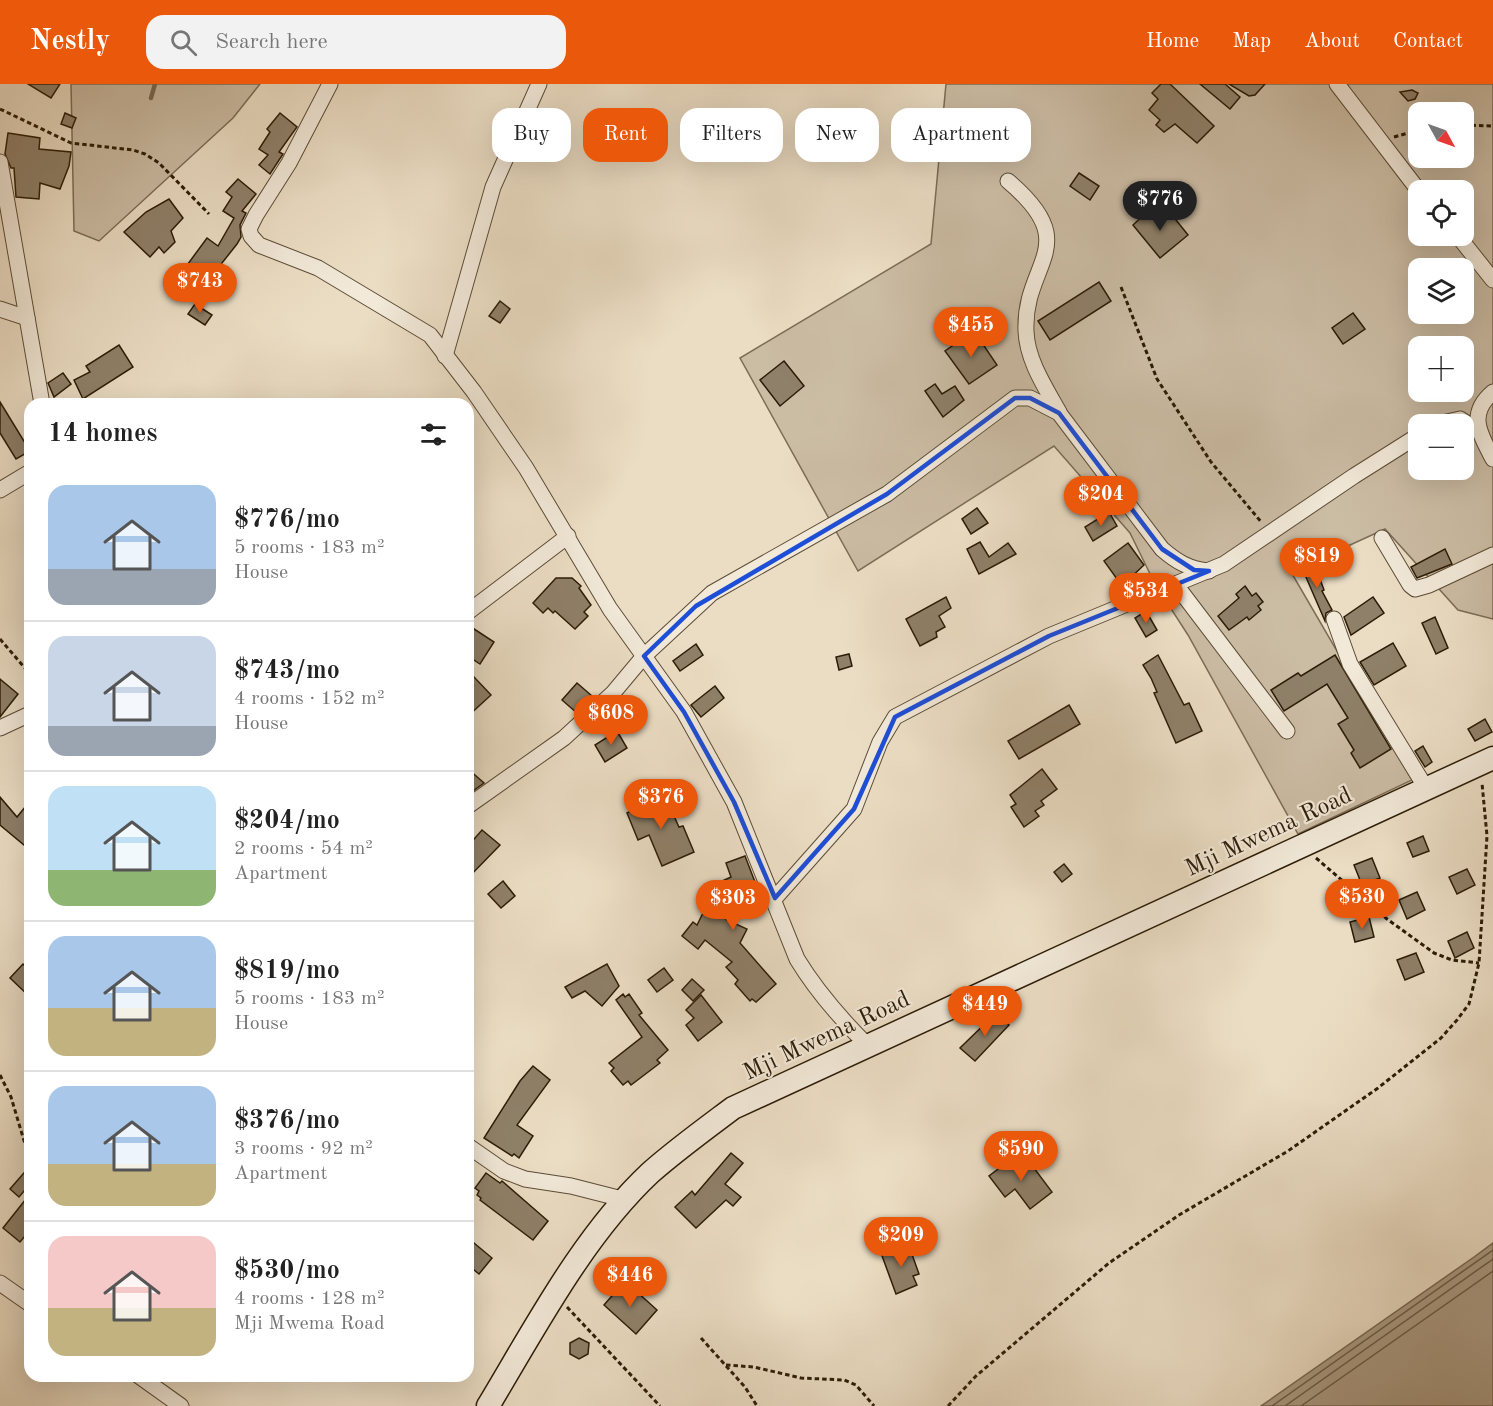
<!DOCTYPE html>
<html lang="en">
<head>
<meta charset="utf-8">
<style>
	body { margin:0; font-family:"Old Standard TT",serif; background:#f2f2f2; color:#222; height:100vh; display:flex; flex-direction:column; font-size:22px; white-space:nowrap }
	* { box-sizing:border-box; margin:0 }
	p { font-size:20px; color:#767676 }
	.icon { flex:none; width:33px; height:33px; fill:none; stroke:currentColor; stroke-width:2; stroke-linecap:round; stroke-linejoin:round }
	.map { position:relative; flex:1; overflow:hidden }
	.sheet { position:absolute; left:24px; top:314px; width:450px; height:984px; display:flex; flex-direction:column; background:#fff; border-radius:18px; box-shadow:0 6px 24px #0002 }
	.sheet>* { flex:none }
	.hud { position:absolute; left:492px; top:24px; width:570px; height:54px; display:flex; gap:12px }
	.needle { width:39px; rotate:130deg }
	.controls { position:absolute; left:1408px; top:18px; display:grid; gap:12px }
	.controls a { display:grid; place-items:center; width:66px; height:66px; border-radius:12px; background:#fff; box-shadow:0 6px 24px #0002; font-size:30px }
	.price { position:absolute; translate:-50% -51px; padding:0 14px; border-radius:21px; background:#ea580c; color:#fff; font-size:20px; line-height:39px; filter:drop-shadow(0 2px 3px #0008) }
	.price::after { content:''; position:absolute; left:50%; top:36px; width:18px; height:14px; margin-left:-9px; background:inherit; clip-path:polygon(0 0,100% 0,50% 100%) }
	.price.on { background:#222; color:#fff }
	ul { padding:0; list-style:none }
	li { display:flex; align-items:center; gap:18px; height:150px; padding:0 24px }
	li+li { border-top:2px solid #e0e0e0 }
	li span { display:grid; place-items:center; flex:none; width:168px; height:120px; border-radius:18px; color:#555 }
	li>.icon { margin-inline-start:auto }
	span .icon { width:72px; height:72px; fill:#fffc; stroke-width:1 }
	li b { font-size:26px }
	h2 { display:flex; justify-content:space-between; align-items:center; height:72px; padding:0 24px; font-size:26px }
	.chip { padding:0 21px; border-radius:18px; background:#fff; box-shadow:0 6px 24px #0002; font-size:21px; line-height:54px }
	.chip.on { background:#ea580c; color:#fff }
	header { display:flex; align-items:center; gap:36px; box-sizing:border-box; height:84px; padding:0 30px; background:#ea580c; color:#fff }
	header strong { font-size:28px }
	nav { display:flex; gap:33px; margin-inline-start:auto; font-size:21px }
	.search { width:420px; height:54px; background:#f2f2f2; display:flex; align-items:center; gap:15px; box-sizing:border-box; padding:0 21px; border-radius:18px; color:#767676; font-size:22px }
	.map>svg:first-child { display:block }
</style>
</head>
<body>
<header>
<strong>Nestly</strong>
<div class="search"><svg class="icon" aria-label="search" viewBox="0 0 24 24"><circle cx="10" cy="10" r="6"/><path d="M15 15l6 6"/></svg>Search here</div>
<nav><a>Home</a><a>Map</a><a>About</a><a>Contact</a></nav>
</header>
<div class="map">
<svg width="1493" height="1322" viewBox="0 0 1493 1322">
	<rect width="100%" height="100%" fill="#ebddc4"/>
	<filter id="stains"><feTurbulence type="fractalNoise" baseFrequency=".00333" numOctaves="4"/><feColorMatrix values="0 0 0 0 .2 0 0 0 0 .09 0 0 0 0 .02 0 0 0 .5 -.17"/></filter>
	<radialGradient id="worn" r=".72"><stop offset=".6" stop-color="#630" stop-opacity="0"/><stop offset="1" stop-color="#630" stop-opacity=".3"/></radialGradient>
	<g fill="#cbbca4" stroke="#7c6c56" stroke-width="1.5" fill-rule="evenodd">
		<polygon points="71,0 260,0 233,34 99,157 74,147"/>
		<path d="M946 0H1493V535L1458 526 1385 445 1291 488 1412 696 1298 750 1188 551 1155 500 1130 449 1054 362 858 487 740 274 931 160ZM1419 28H1464V74H1419ZM1419 106H1464V152H1419ZM1419 184H1464V230H1419ZM1419 262H1464V308H1419ZM1419 340H1464V386H1419Z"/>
	</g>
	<polygon fill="#aa9b84" stroke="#786852" stroke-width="1.5" points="1493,1159 1493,1322 1261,1322 1474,1173"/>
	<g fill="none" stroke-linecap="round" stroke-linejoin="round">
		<g stroke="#6b5c46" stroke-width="1.5">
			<polyline points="1272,1322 1493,1166"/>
			<polyline points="1285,1322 1493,1175"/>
			<polyline points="1301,1322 1493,1187"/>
		</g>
		<polyline stroke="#786852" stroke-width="4.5" points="151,14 155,0"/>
	</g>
	<g fill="#8f8069" stroke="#2c1c07" stroke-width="1.5">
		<polygon points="28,0 60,0 51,14"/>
		<polygon points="1161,0 1170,0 1214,42 1197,59 1175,40 1164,48 1156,41 1160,36 1149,26 1158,15 1152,9"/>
		<polygon points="1200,0 1225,0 1240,13 1230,25"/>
		<polygon points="1229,0 1265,0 1255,11 1249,12"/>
		<polygon points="1412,6 1418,9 1415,15 1408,17 1400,8"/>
		<polygon points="65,29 76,34 72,44 61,40"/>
		<polygon points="280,29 297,43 279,68 283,70 270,90 259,81 268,71 259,65 270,48 267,45"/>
		<polygon points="8,49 40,54 39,65 71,68 69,82 60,105 40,99 39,115 16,113 14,84 11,84 5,70"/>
		<polygon points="1079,89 1099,102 1090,116 1070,102"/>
		<polygon points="238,95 256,110 242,127 246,129 240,141 241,153 237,160 203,203 182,188 207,154 218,162 234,134 223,127 232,113 226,108"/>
		<polygon points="169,115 183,134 171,147 175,158 164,169 159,163 150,173 124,148 146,128"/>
		<polygon points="1151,124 1163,138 1172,131 1188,151 1160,174 1133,141"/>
		<polygon points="1099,198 1111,217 1050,256 1038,237"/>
		<polygon points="500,217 510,225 500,239 489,232"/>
		<polygon points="195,220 212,231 205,241 188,230"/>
		<polygon points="1353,229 1365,245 1343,260 1332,244"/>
		<polygon points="974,247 997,281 969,300 945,267"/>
		<polygon points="119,261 133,283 83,315 74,296 90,288 86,282"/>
		<polygon points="784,277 804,302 780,322 760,296"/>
		<polygon points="63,289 71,300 54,313 48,299"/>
		<polygon points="935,300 942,310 955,302 964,316 943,333 925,307"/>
		<polygon points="0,318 30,367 16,375 0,349"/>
		<polygon points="977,424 988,439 971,450 962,435"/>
		<polygon points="1109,428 1117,442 1093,457 1085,443"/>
		<polygon points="980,458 989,473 1008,459 1016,470 979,490 967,465"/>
		<polygon points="1128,459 1144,481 1127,497 1123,491 1117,495 1104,477"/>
		<polygon points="1445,465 1452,480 1417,494 1411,483"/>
		<polygon points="1314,479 1324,506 1322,507 1332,526 1326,529 1325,537 1302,484"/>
		<polygon points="556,494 572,494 581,502 579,504 591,521 584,528 588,532 575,545 555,527 553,529 548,524 543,529 533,519"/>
		<polygon points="1245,502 1252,512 1256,509 1263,518 1258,522 1261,526 1249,536 1247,533 1229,546 1218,532 1239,514 1236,510"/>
		<polygon points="946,513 951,524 939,532 945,543 936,548 937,553 920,562 906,535"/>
		<polygon points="1373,513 1384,529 1351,551 1344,533"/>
		<polygon points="1146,527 1157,546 1146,553 1135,534"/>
		<polygon points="1435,533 1448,564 1436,570 1422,539"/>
		<polygon points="468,541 494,558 480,580 468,572"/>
		<polygon points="1393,559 1406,582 1374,601 1360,578"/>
		<polygon points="696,560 703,571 680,587 673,577"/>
		<polygon points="849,570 852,582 839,586 836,573"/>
		<polygon points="1158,571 1184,621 1189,619 1202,647 1176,659 1154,609 1157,608 1151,594 1143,581"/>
		<polygon points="1335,571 1391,665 1360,684 1351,669 1354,666 1338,640 1348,634 1327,600 1284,627 1271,606 1298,589 1301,592"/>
		<polygon points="474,593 491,611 468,632 468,599"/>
		<polygon points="0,595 18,610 0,633"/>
		<polygon points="577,599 592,612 577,629 562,616"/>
		<polygon points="715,602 724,614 701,633 691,621"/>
		<polygon points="1069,621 1080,640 1019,675 1008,657"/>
		<polygon points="1485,635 1492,648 1475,657 1468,645"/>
		<polygon points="617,647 627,664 605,678 595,661"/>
		<polygon points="1423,662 1432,678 1425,683 1415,667"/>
		<polygon points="468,685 484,699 470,709 468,707"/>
		<polygon points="1042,685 1057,705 1041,717 1044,721 1035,727 1039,732 1024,743 1011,723 1016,720 1010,711"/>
		<polygon points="665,712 679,743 683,742 694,768 662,782 649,751 638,756 627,729"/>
		<polygon points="0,713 17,733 30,717 30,755 24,761 0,741"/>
		<polygon points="482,746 500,761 468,794 468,762"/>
		<polygon points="1423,752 1429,767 1413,773 1407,759"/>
		<polygon points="745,772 755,798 747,801 757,824 727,836 747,845 740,859 776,900 756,918 752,915 750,917 735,900 738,896 726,883 732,878 705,856 698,865 682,852 693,838 697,841 705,825 726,835 711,802 731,793 726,779"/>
		<polygon points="1372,774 1380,794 1362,801 1354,781"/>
		<polygon points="1064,780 1072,790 1062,798 1054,788"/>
		<polygon points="1467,785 1475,801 1457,810 1449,793"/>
		<polygon points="503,797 515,812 501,824 488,810"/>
		<polygon points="1417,808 1425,826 1407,835 1399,816"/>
		<polygon points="1369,833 1374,853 1355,858 1350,838"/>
		<polygon points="1467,848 1474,864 1455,874 1448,857"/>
		<polygon points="1416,869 1424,888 1405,896 1397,876"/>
		<polygon points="23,880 30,887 30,913 10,894"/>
		<polygon points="607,880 619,902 602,922 585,907 572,914 565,903"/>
		<polygon points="664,884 673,896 657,908 648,896"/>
		<polygon points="692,895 704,906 693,917 682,906"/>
		<polygon points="623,910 625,913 629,910 642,929 639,931 668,966 657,976 660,979 631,1001 628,997 623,1001 611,987 614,984 609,979 642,953 616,916"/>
		<polygon points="701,911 722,938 698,957 686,941 694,934 686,926"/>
		<polygon points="997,928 1009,941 975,977 960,964"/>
		<polygon points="533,982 550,996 517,1041 533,1052 519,1074 514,1070 512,1072 484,1054 520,997"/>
		<polygon points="731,1069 743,1079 725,1100 741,1113 733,1122 726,1116 696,1144 675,1123 692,1107 695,1111"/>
		<polygon points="1025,1072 1052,1108 1030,1125 1015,1105 1005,1113 989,1092 1009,1077 1013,1081"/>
		<polygon points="30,1082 30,1100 19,1113 10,1105"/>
		<polygon points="486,1089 500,1099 502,1097 548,1137 533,1156 480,1116 481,1114 477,1111 479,1107 475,1104"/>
		<polygon points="30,1110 30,1146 20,1158 3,1144"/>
		<polygon points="468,1154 492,1174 479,1190 468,1181"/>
		<polygon points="908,1159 919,1190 913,1192 917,1201 896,1210 881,1169"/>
		<polygon points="625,1197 657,1226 636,1250 604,1221"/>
		<polygon points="579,1254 589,1259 588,1270 579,1275 570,1270 570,1259"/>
	</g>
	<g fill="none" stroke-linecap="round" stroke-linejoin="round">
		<g stroke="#5c4c36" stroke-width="17">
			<g id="minor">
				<path d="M330 0 289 79 256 131 249 145 251 152 259 161 318 184 430 251 474 308 526 384 610 525 684 628 734 718 797 875C817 908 840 934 867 961"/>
				<polyline points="1337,0 1419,107"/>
				<polyline points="0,78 42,320"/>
				<path d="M1008 97C1085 162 1023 178 1026 247 1027 276 1045 303 1059 328"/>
				<polyline points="1458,152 1493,196"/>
				<polyline points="0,225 27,234"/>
				<polyline points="445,272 493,103 539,0"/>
				<path d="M1493 308C1467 330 1480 350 1493 375"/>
				<polyline points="1438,340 1460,335 1477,346"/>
				<polyline points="0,406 30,388"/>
				<polyline points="1382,454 1410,501 1415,505 1429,501 1493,471"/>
				<polyline points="1176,501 1287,647"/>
				<polyline points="468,528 568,452"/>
				<polyline points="1334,535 1350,580 1426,704"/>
				<polyline points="0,644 30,630"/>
				<path d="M468 722 564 654 613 609 644 572 712 509 887 410 1015 314H1030L1059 329 1162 465C1177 478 1189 485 1209 487"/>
				<polyline points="775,814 854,725 880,658 895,633 1049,552 1224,480 1354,392 1419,351"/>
				<polyline points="468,1062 504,1087 525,1095 571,1102 626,1116"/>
				<polyline points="0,1199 30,1220"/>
				<polyline points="139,1292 181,1322"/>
			</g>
		</g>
		<g stroke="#2c1c07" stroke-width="25">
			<path id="secondary" d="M488 1322C535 1244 583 1152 650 1089 676 1066 705 1045 733 1024L1493 674"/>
		</g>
		<g stroke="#2c1c07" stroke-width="3" stroke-dasharray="4.5 3" stroke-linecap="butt">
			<polyline points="0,25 71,59 133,66 145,70 159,79 209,130"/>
			<polyline points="1464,41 1493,42"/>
			<polyline points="1394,53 1419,46"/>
			<polyline points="1121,203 1157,295 1211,378 1262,439"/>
			<polyline points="0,555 30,590"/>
			<polyline points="1316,774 1387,835 1434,869 1452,876 1479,879"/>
			<polyline points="0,991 11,1013 25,1060"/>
			<polyline points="567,1223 660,1322"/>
			<polyline points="701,1254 745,1303 757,1322"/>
			<polyline points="726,1281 754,1283 801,1294 844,1296 856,1301 874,1322"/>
			<polyline points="948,1322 976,1292 1109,1179 1179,1131 1288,1067 1378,1004 1441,954 1457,936 1469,920 1479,879 1487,752 1482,699"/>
		</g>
		<use href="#minor" stroke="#f2e9d9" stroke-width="15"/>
		<use href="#secondary" stroke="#f2e9d9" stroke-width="22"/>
	</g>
	<path fill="none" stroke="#1d4ed8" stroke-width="4.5" stroke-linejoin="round" d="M1015 314H1030L1059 329 1162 465 1194 486 1209 487 1049 552 895 633 854 725 775 814 734 718 684 628 644 572 696 522 887 410Z"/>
	<g text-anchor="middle" stroke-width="4.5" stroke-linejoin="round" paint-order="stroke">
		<g font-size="24" fill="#2c1c07" stroke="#f2e9d9">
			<text transform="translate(1268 747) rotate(-25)" y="8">Mji Mwema Road</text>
			<text transform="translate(826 951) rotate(-25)" y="8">Mji Mwema Road</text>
		</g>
	</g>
	<rect width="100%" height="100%" filter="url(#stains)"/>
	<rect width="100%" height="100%" fill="url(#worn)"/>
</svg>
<div class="controls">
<a><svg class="needle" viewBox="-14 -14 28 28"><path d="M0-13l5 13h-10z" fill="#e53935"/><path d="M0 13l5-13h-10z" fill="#767676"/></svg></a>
<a><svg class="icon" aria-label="locate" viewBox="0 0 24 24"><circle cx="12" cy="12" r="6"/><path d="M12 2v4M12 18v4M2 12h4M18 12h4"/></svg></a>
<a><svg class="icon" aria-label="layers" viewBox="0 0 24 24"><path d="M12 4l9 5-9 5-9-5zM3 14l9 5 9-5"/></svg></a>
<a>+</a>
<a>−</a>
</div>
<b class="price on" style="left:1160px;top:148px">$776</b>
<b class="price" style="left:200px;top:230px">$743</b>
<b class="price" style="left:971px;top:274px">$455</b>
<b class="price" style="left:1101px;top:443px">$204</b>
<b class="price" style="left:1317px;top:505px">$819</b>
<b class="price" style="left:1146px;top:540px">$534</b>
<b class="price" style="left:611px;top:662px">$608</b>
<b class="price" style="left:661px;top:746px">$376</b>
<b class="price" style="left:1362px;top:846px">$530</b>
<b class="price" style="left:733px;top:847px">$303</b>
<b class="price" style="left:985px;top:953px">$449</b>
<b class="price" style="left:1021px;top:1098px">$590</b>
<b class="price" style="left:901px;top:1184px">$209</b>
<b class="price" style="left:630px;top:1224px">$446</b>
<div class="hud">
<a class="chip">Buy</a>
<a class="chip on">Rent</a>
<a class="chip">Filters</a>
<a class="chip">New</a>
<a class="chip">Apartment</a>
</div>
<section class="sheet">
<h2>14 homes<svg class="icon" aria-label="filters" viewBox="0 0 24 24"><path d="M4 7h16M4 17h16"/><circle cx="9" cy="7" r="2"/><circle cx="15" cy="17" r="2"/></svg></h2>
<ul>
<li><span style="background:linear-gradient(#a9c7e8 70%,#9aa5b1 0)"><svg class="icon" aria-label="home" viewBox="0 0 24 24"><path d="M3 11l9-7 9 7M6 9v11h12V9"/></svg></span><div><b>$776/mo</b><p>5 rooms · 183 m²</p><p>House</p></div></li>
<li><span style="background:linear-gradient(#c9d6e8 75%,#9aa5b1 0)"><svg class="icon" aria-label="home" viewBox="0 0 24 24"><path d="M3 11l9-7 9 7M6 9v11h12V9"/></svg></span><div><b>$743/mo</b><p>4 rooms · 152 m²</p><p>House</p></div></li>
<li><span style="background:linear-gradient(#bfe0f5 70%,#8fb573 0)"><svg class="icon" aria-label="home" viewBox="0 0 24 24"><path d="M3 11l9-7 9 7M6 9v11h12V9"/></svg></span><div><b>$204/mo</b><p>2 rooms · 54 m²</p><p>Apartment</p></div></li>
<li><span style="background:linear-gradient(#a9c7e8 60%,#c2b280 0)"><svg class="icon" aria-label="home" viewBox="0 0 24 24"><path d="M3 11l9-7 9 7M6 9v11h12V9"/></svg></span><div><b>$819/mo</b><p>5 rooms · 183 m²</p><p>House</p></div></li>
<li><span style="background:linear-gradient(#a9c7e8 65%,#c2b280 0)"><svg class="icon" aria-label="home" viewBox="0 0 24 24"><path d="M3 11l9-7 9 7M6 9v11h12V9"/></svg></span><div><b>$376/mo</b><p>3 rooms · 92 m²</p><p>Apartment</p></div></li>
<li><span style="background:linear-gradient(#f6c9c9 60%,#c2b280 0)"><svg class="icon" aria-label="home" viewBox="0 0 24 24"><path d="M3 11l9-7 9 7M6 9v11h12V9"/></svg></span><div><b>$530/mo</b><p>4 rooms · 128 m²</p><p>Mji Mwema Road</p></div></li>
</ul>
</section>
</div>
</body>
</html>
